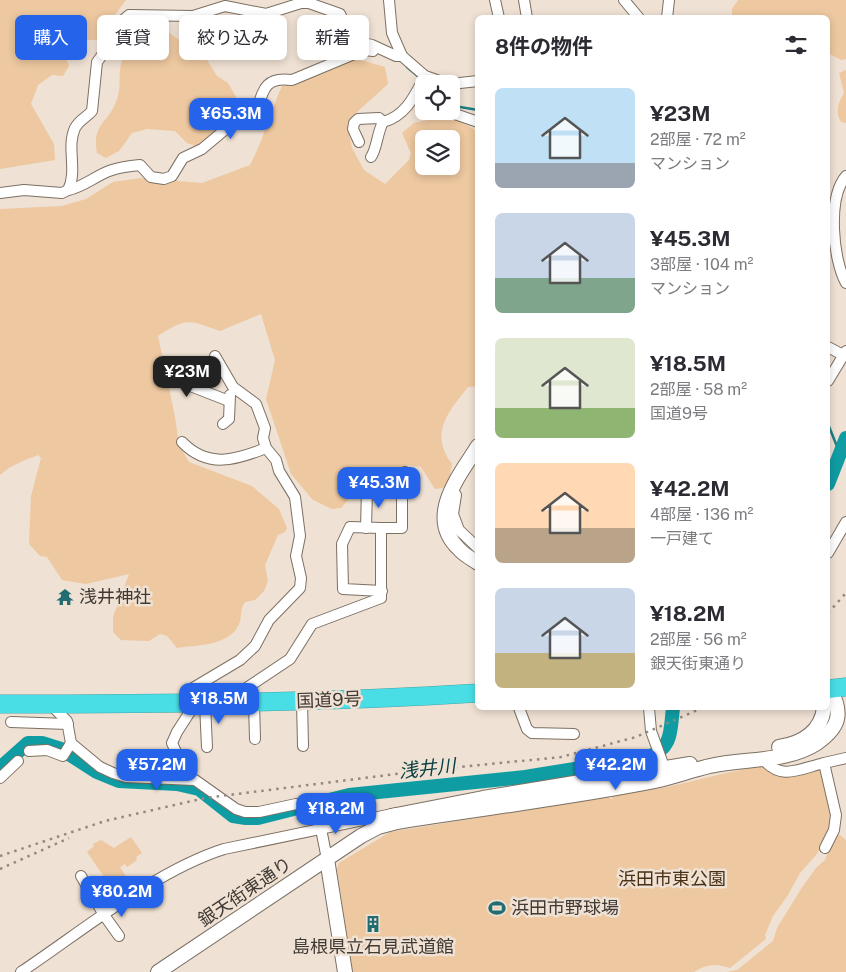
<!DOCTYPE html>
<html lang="ja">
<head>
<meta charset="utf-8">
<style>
	body { margin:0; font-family:"Public Sans","Noto Sans JP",sans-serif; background:#f7f7f7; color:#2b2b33; height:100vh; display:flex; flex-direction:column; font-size:19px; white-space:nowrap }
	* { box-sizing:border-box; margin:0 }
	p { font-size:16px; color:#7c7c81 }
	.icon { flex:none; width:28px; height:28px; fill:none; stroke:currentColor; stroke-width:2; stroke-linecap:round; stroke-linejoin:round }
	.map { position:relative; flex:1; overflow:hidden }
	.details { position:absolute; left:475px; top:15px; width:355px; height:695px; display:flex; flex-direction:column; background:#fff; border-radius:8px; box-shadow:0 2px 8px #0003 }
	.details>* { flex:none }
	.guide { position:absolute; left:15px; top:15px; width:385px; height:45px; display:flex; gap:10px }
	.buttons { position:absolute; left:415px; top:75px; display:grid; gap:10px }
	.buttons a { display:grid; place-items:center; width:45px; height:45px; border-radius:8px; background:#fff; box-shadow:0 2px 8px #0003; font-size:25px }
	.price { position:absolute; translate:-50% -42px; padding:0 11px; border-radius:10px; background:#2563eb; color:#fff; font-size:16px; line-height:32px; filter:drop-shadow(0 1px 2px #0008) }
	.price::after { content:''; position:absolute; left:50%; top:30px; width:15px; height:11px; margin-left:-8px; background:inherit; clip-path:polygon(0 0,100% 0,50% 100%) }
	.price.on { background:#222; color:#fff }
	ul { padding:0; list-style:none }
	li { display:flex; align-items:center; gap:15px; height:125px; padding:0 20px }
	li span { display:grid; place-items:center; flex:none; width:140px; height:100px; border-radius:8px; color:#555 }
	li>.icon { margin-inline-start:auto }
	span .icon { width:60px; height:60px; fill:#fffc; stroke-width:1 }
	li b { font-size:21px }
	h2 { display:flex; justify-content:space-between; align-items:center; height:60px; padding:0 20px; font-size:21px }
	.tag { padding:0 18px; border-radius:8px; background:#fff; box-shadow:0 2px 8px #0003; font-size:18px; line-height:45px }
	.tag.on { background:#2563eb; color:#fff }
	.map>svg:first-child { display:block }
</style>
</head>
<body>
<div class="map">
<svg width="846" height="972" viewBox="0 0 846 972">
	<rect width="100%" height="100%" fill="#efe1d3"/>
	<g fill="#edc8a0" fill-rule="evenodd">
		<polygon points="0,0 126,0 112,19 103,40 89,40 78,37 65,56 69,66 63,76 52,75 38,85 31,104 54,144 55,160 0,169"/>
		<polygon points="738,0 846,0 846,59 841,60 828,53 828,18 732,17 732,9"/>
		<path d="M161 27 207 60 217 76 228 83 236 97 231 110 233 119 208 141 196 146 187 143 175 131 147 129 132 133 119 151 106 158 97 153C92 123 107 125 116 102 122 87 118 76 121 64 123 55 141 31 150 28 153 27 158 28 161 27Z"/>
		<path d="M357 59 385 67 388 84 357 112 347 124 352 148 364 170 385 184 409 160 411 153 402 133 414 123 449 115 477 131V386L468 387C448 412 429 434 452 464L449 480 443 488 435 489 421 467 408 465 393 476 369 475 341 508 332 509 313 500 291 474 266 399 275 360 261 314 220 331C189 320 187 317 158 336L175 417 179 445 189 462 252 486 279 509 287 528 285 532 278 535 265 565 268 581 264 591 255 600 245 602C239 609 243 620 237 628 225 646 196 645 177 648L167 636 160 634 149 641 121 640 113 632V617L129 574 86 584 62 580 47 557 40 556 29 544 31 496 41 458 38 455C25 460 11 465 0 475V209L62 206 86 199 113 182 141 178 202 183 250 165C264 138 270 113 282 86L317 75 331 67ZM424 139H451V166H424Z"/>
		<path d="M846 70V123L841 122C835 112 838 103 844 93L839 73Z"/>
		<path d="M762 766 780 776 822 766 833 815 828 836 816 855 800 873 788 895 773 916 765 935 766 939 730 968C716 963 706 964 694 972H353L337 869 339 863 390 832 593 799 607 797 612 799 613 795C631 792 649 790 667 787 699 780 730 771 762 766Z"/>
		<polygon points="835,835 840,835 846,840 846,972 727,972 737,970 773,941 777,928 801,889 816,868 825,860"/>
		<polygon points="131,837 142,853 136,857 137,860 127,867 125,864 120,867 127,878 120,886 111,887 87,852 94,846 93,844 101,840 114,848"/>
	</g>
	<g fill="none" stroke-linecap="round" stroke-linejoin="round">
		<g stroke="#1e7f82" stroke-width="2.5">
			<polyline points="407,67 420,78"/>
			<polyline points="451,101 454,106 478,110"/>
			<polyline points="828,424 840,454"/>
		</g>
		<g stroke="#109ca3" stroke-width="14">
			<polyline points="828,484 846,438"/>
			<path d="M0 768 28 743H42L61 749 97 772 119 781 177 784 199 789 233 816 246 818H258L349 795 525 777 648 757C673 748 670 731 673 708"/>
		</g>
		<g stroke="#7c7063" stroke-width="12">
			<g id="street">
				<polyline points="389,0 392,33 402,56"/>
				<polyline points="495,0 499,18"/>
				<polyline points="524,0 527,18"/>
				<polyline points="624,0 639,18"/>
				<polyline points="667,18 669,0"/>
				<polyline points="451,84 478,81"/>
				<polyline points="452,113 478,122"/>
				<path d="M359 142 353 129 354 123 358 119 379 118 383 122C406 116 415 95 425 76"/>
				<path d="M371 157C377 149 377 133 383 122"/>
				<path d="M846 176C827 198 833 260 846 283"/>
				<path d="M68 190C84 187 96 175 112 170 121 167 130 166 140 165L151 177 164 179 172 176 183 158 202 149 233 123 256 113C263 91 264 76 292 80L364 50 373 51"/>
				<path d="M0 193 24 190 62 193 68 190C78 171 66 147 75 128 79 120 87 117 92 111L97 62 108 47 117 25 129 15 193 16 225 6 266 14 301 3H309L340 14C345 23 343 32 350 40L372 45 396 56H402L425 76 448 84"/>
				<polyline points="828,347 843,355"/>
				<polyline points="169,362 193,387 229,401"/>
				<polyline points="828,381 846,351"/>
				<polyline points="223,424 229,419 230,395"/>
				<path d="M182 442C208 469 236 460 266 448"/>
				<polyline points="452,489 456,495 453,514 459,530 478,548"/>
				<polyline points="366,528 367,489"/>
				<polyline points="381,528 350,527 342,544 343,589 382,591"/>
				<polyline points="828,553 846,522"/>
				<polyline points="302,701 303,746"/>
				<polyline points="236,703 242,691 290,659 312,624 381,598 381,528 402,528 402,495 405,472"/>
				<polyline points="254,703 255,739"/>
				<polyline points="50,704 67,721 71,743 100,767 113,773 126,777 195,780 236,809 245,812 259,812 296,804"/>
				<polyline points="180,704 188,691 240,660 255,646 269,620 300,588 301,578 296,556 300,536 295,497 279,471 276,460 266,448 263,438 265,428 256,404 233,387 215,356"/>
				<polyline points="205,704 207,747"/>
				<polyline points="519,708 527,729 532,733 574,734"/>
				<polyline points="649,708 651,731 667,775"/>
				<polyline points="11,722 68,724"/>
				<polyline points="29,751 47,750 63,756 71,743"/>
				<path d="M763 759C781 781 799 769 824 763L836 815 834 830 825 848"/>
				<polyline points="824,763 846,758"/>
				<polyline points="0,778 18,761"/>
				<polyline points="188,779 172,743 177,732 195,704"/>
				<polyline points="321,829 327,859"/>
				<polyline points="81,876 104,915 119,936"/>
				<path d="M21 972C81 932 155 871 224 849L397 813"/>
			</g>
		</g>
		<g stroke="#7c7063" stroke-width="16">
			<g id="secondary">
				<path d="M478 446C459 476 425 517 459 549 464 555 472 559 478 563"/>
				<path d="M779 747C803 743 821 732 824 708"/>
				<polyline points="391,816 483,798 690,764"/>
				<polyline points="327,859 345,972"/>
				<path d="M158 972 361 836 378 827 397 822C483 808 570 798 655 781 674 777 692 770 710 766 745 758 786 763 817 743 840 727 843 713 830 689"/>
			</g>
		</g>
		<g stroke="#46a5a8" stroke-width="19">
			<g id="highway">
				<polyline points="828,689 846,687"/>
				<path d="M0 704C159 704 318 703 478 693"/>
			</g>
		</g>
		<use href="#street" stroke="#fff" stroke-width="10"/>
		<use href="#secondary" stroke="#fff" stroke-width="14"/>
		<use href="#highway" stroke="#49dee6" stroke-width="18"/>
		<g stroke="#938980" stroke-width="2.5" stroke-dasharray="2.5 5" stroke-linecap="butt">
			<polyline points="828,613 846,593"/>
			<polyline points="0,856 105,821 205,798 420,771 561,757 636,737 702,708"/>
			<polyline points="0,869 69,838"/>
		</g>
	</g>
	<defs>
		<g id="temple-bare" transform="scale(1.35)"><path d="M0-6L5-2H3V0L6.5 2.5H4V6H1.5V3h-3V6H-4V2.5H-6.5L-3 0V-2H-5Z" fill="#216d71" stroke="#efe1d3" stroke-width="2.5" paint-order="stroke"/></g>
		<g id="stadium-bare" transform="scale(1.35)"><path d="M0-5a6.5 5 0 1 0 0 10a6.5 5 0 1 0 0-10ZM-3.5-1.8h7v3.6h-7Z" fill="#216d71" stroke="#efe1d3" stroke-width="2.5" paint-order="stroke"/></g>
		<g id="building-bare" transform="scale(1.35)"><path d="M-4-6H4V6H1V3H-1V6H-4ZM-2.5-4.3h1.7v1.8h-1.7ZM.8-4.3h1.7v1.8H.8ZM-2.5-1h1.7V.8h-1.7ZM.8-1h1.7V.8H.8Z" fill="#216d71" stroke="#efe1d3" stroke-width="2.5" paint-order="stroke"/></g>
	</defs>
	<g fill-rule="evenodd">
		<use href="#temple-bare" x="65" y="597"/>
		<use href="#stadium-bare" x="497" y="908"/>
		<use href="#building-bare" x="373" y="924"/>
	</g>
	<g text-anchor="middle" stroke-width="5" stroke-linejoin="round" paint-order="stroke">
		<g font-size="18" fill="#403a34" stroke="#efe1d3" text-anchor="start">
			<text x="79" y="603">浅井神社</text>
			<text x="511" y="914">浜田市野球場</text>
			<text x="373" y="953" text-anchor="middle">島根県立石見武道館</text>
		</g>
		<g font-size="18" fill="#403a34" stroke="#efe1d3">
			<text transform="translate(329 700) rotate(-2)" y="6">国道9号</text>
			<text transform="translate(245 892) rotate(-34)" y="6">銀天街東通り</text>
		</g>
		<g font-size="18" fill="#493115" stroke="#efe1d3">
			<text x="672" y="885">浜田市東公園</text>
		</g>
		<g font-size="19" font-style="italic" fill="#0a4144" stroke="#efe1d3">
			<text transform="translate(427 768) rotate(-6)" y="7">浅井川</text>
		</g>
	</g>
</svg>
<div class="buttons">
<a><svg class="icon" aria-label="locate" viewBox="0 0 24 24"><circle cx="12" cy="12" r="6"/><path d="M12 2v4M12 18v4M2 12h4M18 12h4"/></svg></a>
<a><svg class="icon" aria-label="layers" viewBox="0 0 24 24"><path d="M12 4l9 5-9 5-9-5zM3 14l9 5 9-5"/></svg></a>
</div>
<b class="price" style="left:231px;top:140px">¥65.3M</b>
<b class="price on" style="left:187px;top:398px">¥23M</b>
<b class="price" style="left:379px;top:509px">¥45.3M</b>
<b class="price" style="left:219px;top:725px">¥18.5M</b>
<b class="price" style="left:157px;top:791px">¥57.2M</b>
<b class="price" style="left:616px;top:791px">¥42.2M</b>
<b class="price" style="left:336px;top:835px">¥18.2M</b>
<b class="price" style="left:122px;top:918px">¥80.2M</b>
<div class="guide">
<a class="tag on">購入</a>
<a class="tag">賃貸</a>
<a class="tag">絞り込み</a>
<a class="tag">新着</a>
</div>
<section class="details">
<h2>8件の物件<svg class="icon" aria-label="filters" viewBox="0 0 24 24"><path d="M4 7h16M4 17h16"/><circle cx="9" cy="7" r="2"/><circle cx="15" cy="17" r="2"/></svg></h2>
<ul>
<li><span style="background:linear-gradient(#bfe0f5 75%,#9aa5b1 0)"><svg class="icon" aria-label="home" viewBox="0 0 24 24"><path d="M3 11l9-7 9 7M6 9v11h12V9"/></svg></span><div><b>¥23M</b><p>2部屋 · 72 m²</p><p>マンション</p></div></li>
<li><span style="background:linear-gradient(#c9d6e8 65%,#7fa58c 0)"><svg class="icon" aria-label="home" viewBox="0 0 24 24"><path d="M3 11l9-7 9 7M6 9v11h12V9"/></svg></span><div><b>¥45.3M</b><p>3部屋 · 104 m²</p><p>マンション</p></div></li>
<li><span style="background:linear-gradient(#dfe7d0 70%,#8fb573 0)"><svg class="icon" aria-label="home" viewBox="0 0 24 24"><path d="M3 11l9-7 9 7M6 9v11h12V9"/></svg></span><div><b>¥18.5M</b><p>2部屋 · 58 m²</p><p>国道9号</p></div></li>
<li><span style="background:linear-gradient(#ffd9b3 65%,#b9a48a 0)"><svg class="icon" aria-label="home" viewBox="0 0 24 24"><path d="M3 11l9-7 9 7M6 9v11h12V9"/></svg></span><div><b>¥42.2M</b><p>4部屋 · 136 m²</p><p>一戸建て</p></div></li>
<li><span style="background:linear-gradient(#c9d6e8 65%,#c2b280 0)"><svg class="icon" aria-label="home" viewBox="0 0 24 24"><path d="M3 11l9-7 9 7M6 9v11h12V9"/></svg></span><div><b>¥18.2M</b><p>2部屋 · 56 m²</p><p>銀天街東通り</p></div></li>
</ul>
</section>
</div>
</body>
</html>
